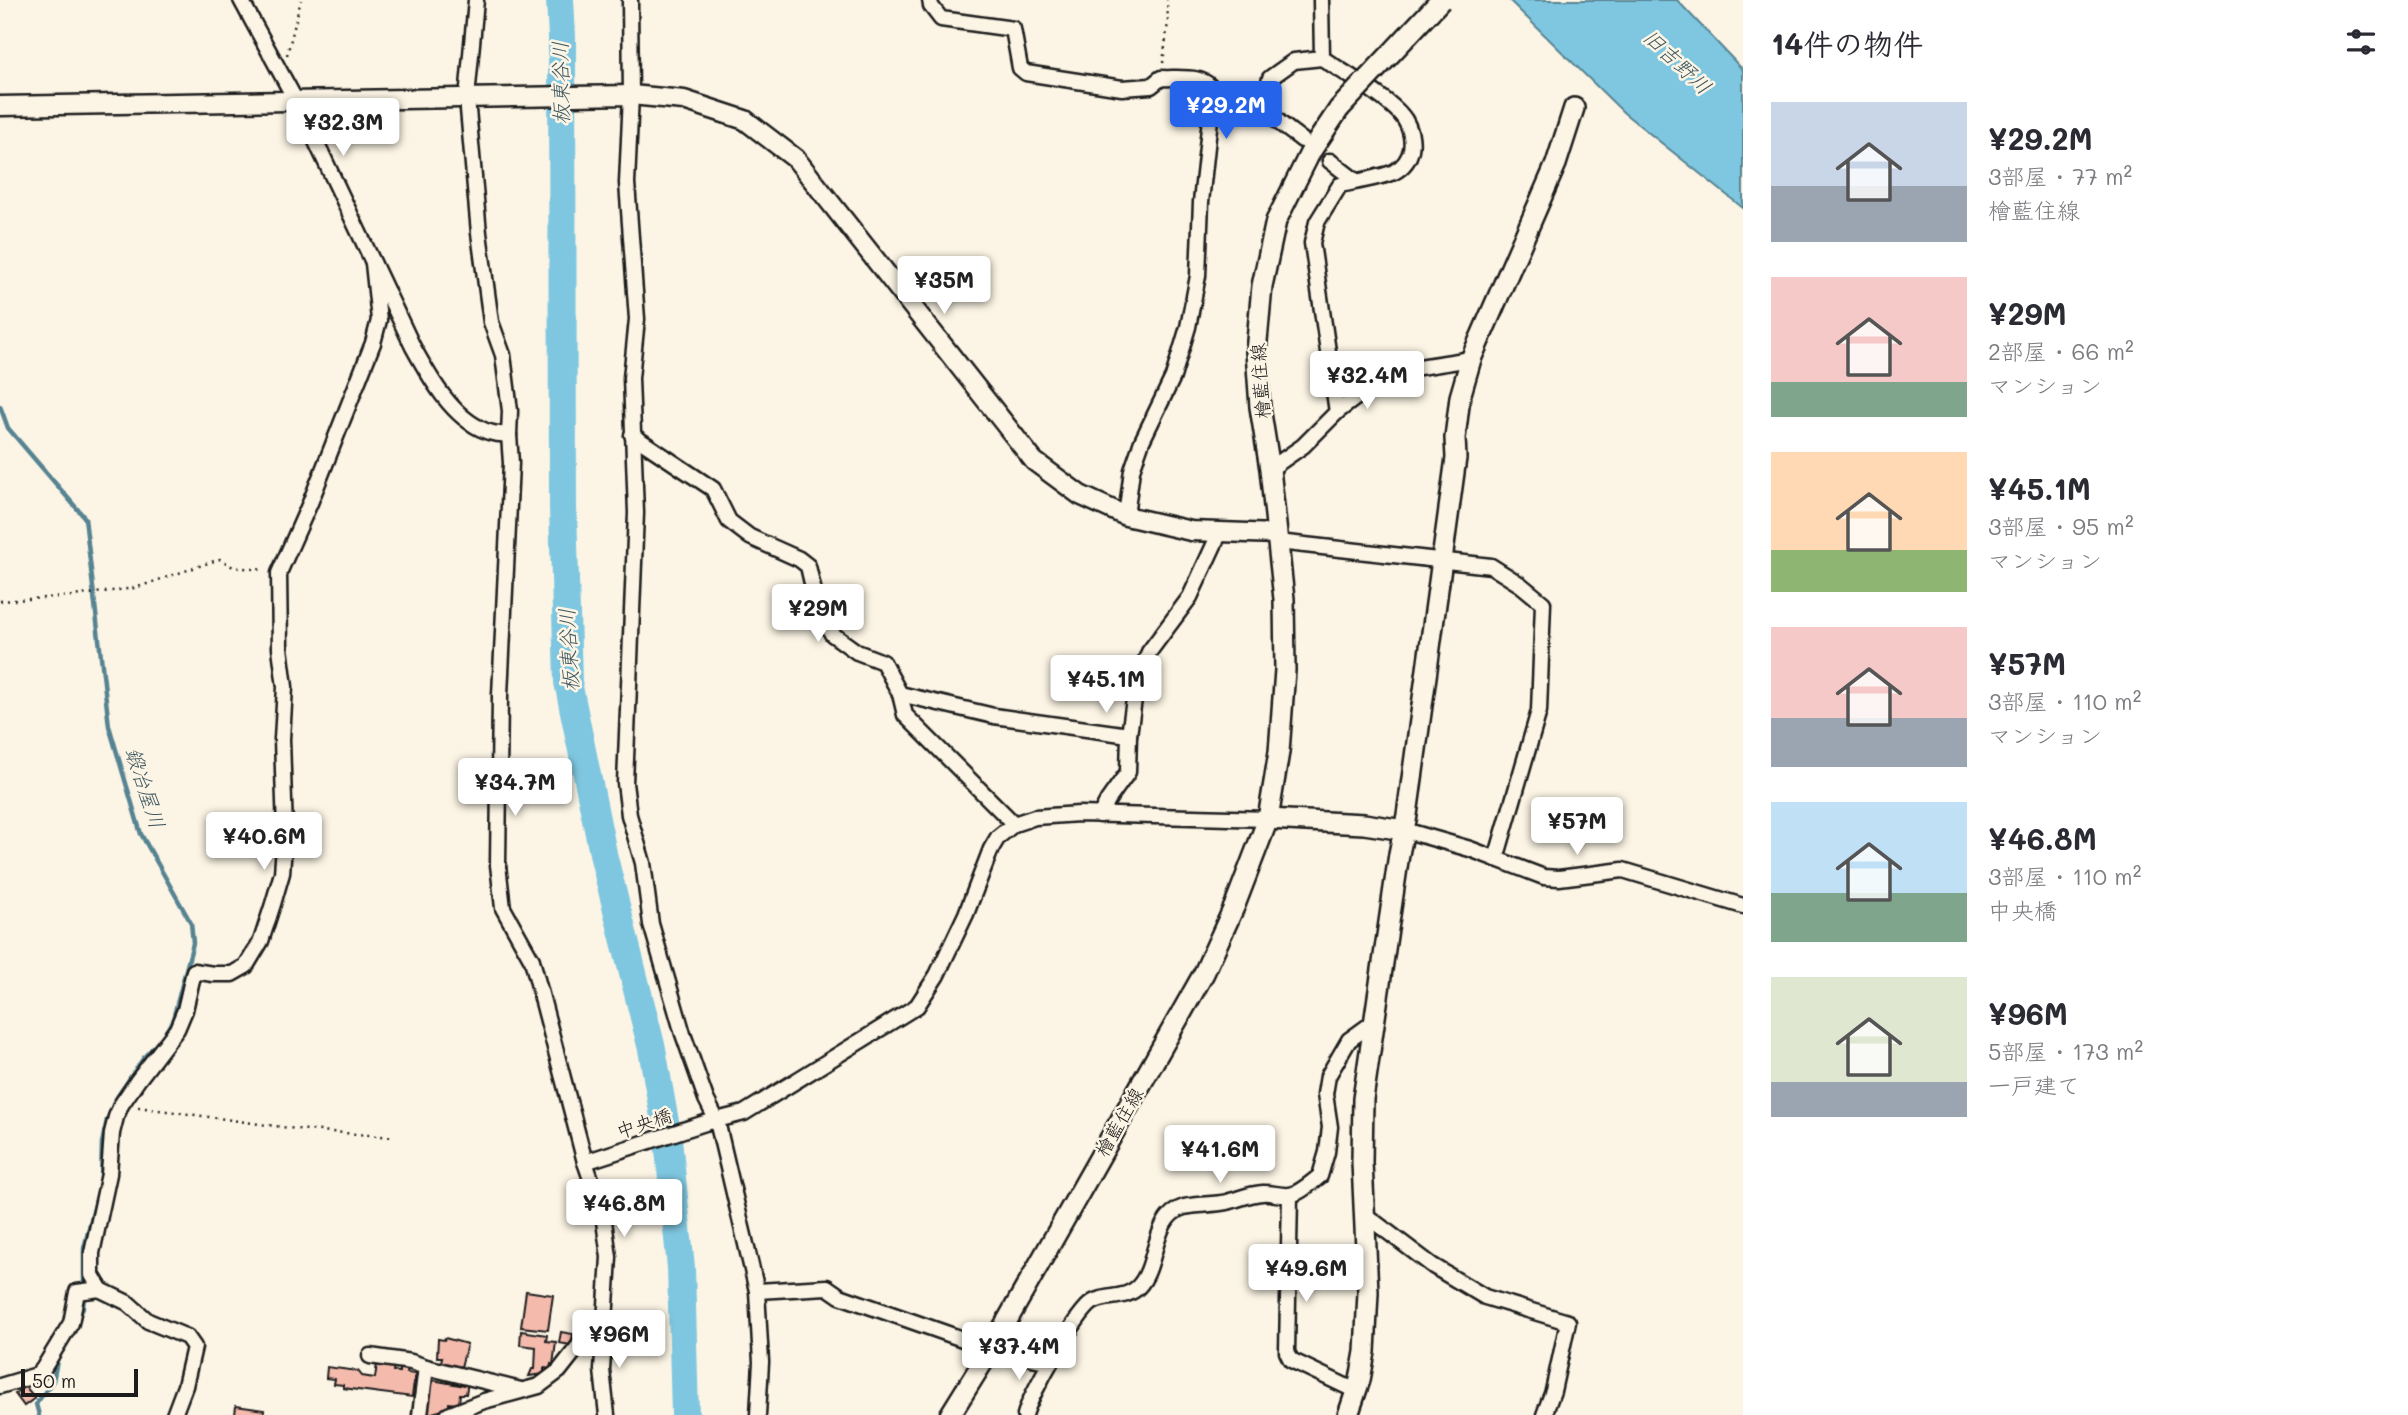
<!DOCTYPE html>
<html lang="ja">
<head>
<meta charset="utf-8">
<style>
	body { margin:0; font-family:Mali,"Klee One",sans-serif; background:#f7f7f7; color:#2b2b33; height:100vh; display:flex; flex-direction:column; font-size:26px; white-space:nowrap }
	* { box-sizing:border-box; margin:0 }
	p { font-size:23px; color:#7c7c81 }
	.icon { flex:none; width:38px; height:38px; fill:none; stroke:currentColor; stroke-width:2; stroke-linecap:round; stroke-linejoin:round }
	.map { position:relative; flex:1; overflow:hidden }
	.drawer { display:flex; flex-direction:column; background:#fff; width:665px }
	.drawer>* { flex:none }
	.scale { position:absolute; left:21px; bottom:18px; width:117px; box-sizing:border-box; padding-left:7px; border:4px solid #1c1c1c; border-top:0; font-size:19px; line-height:24px; white-space:nowrap; color:#1c1c1c; -webkit-text-stroke:5px #fcf5e5; paint-order:stroke }
	.price { position:absolute; translate:-50% -60px; padding:0 16px; border-radius:7px; background:#fff; color:#222; font-size:23px; line-height:46px; filter:drop-shadow(0 2px 4px #0008) }
	.price::after { content:''; position:absolute; left:50%; top:42px; width:21px; height:16px; margin-left:-10px; background:inherit; clip-path:polygon(0 0,100% 0,50% 100%) }
	.price.selected { background:#2563eb; color:#fff }
	ul { padding:0; list-style:none }
	li { display:flex; align-items:center; gap:21px; height:175px; padding:0 28px }
	li span { display:grid; place-items:center; flex:none; width:196px; height:140px; border-radius:0px; color:#555 }
	li>.icon { margin-inline-start:auto }
	span .icon { width:84px; height:84px; fill:#fffc; stroke-width:1 }
	li b { font-size:30px }
	h2 { display:flex; justify-content:space-between; align-items:center; height:84px; padding:0 28px; font-size:30px }
	main { display:flex; flex:1; min-height:0 }
	.map>svg:first-child { display:block }
</style>
</head>
<body>
<main>
<div class="map">
<svg width="1743" height="1415" viewBox="0 0 1743 1415">
	<rect width="100%" height="100%" fill="#fcf5e5"/>
	<filter id="ink" filterUnits="userSpaceOnUse"><feTurbulence type="fractalNoise" baseFrequency=".0143" numOctaves="2"/><feDisplacementMap in="SourceGraphic" scale="14" xChannelSelector="R" yChannelSelector="G"/><feConvolveMatrix kernelMatrix="1 2 1 2 8 2 1 2 1" color-interpolation-filters="sRGB"/></filter>
	<g filter="url(#ink)">
		<polygon fill="#7fc7e0" stroke="#578392" stroke-width="2" points="1509,0 1677,0 1743,70 1743,208 1624,113"/>
		<g fill="none" stroke-linecap="round" stroke-linejoin="round">
			<g stroke="#578392" stroke-width="4.5">
				<polyline points="0,406 8,428 85,518 109,726 141,834 191,923 193,943 173,1019 163,1037 145,1056 117,1097 107,1120 102,1143 101,1180"/>
				<polyline points="84,1287 84,1248 98,1192"/>
				<polyline points="78,1321 83,1307 84,1296"/>
				<polyline points="39,1415 36,1404 53,1381 58,1356"/>
			</g>
			<polyline stroke="#7fc7e0" stroke-width="28" points="560,0 562,37 563,508 568,682 604,858 652,1049 668,1139 681,1268 685,1415"/>
		</g>
		<g fill="#f4bbad" stroke="#1c1c1c" stroke-width="2">
			<polygon points="526,1291 553,1295 548,1330 521,1327"/>
			<polygon points="521,1331 547,1335 546,1341 556,1342 553,1365 551,1364 550,1369 544,1368 544,1374 529,1376 532,1369 535,1369 536,1347 520,1345"/>
			<polygon points="561,1332 573,1334 571,1345 559,1343"/>
			<polygon points="445,1338 467,1344 461,1367 441,1363 442,1357 437,1357 438,1339 444,1340"/>
			<polygon points="377,1364 394,1367 393,1371 399,1372 399,1368 408,1369 407,1373 415,1374 412,1397 343,1388 343,1385 334,1384 335,1379 326,1378 327,1367 358,1371 362,1376 375,1378"/>
			<polygon points="432,1380 460,1385 461,1381 468,1382 466,1394 460,1394 459,1404 449,1403 449,1408 426,1415"/>
			<polygon points="25,1386 35,1398 24,1406 15,1394"/>
			<polygon points="236,1406 264,1410 263,1415 235,1415"/>
		</g>
		<g fill="none" stroke-linecap="round" stroke-linejoin="round">
			<g stroke="#1c1c1c" stroke-width="19">
				<g id="minor">
					<path d="M241 0 303 114 413 347C430 378 452 418 486 431 493 434 501 434 509 435"/>
					<polyline points="476,0 467,98 479,233 491,322 503,355 510,411 509,435 511,463 500,695 498,865 503,908 532,960 585,1162 603,1214 609,1257 602,1370 607,1415"/>
					<polyline points="630,0 631,95 627,183 637,319 631,378 636,513 625,783 629,815 643,863 651,924 683,1034 706,1099 717,1121 757,1291 761,1362 758,1415"/>
					<path d="M930 0 931 6 941 19 1013 29 1020 68 1026 73 1122 88 1151 86 1161 78C1177 79 1206 74 1213 91L1201 202 1198 276 1188 327 1173 377 1142 441 1132 470 1126 516"/>
					<path d="M1322 58C1342 72 1393 100 1405 120 1416 139 1414 161 1394 172 1383 177 1354 182 1340 185L1317 222 1312 243 1337 412"/>
					<path d="M1302 140C1275 119 1261 115 1270 78L1294 61 1322 58 1321 0"/>
					<polyline points="1330,161 1356,181"/>
					<polyline points="632,435 713,489 729,521 750,537 799,559 808,566 817,605 832,634 857,652 883,662 900,694 994,716 1129,735"/>
					<polyline points="1270,469 1303,446 1337,412 1374,384 1400,370 1471,359"/>
					<polyline points="1278,542 1491,566 1521,585 1543,603 1539,711 1496,859"/>
					<polyline points="900,694 905,715 1014,824"/>
					<polyline points="1100,815 1108,800 1128,772 1129,735 1136,685 1149,652 1190,597 1220,532"/>
					<polyline points="1404,830 1470,849 1544,877 1559,878 1623,870 1743,906"/>
					<polyline points="585,1162 705,1123 744,1113 917,1006 937,975 966,914 991,849 998,837 1014,824 1035,817 1079,814 1268,819"/>
					<polyline points="1290,1195 1287,1352 1291,1360 1356,1391"/>
					<polyline points="1364,1214 1433,1266 1485,1297 1568,1322 1553,1391 1544,1415"/>
					<polyline points="757,1291 827,1287 840,1296 991,1349 1050,1362"/>
					<polyline points="370,1356 411,1362 426,1367"/>
					<polyline points="0,1386 37,1375 43,1369 71,1323 77,1292 100,1289"/>
					<polyline points="174,1415 185,1386 194,1347 187,1337 148,1321 128,1303 101,1290 92,1275 92,1253 109,1174 112,1133 116,1117 121,1105 138,1080 177,1029 185,1010 194,971 213,974 232,974 246,966 261,941 273,904 282,873 285,832 282,739 285,687 280,648 279,573 310,503 373,343 379,320 373,263"/>
					<polyline points="420,1415 426,1367 521,1390"/>
					<polyline points="448,1415 484,1401 539,1386 559,1371 596,1324 605,1324"/>
					<path d="M1025 1415C1030 1395 1077 1311 1093 1302 1107 1294 1125 1300 1138 1287 1159 1266 1151 1217 1184 1207 1198 1204 1213 1205 1227 1202 1239 1199 1249 1194 1262 1193 1271 1192 1280 1196 1289 1195 1299 1194 1312 1182 1320 1176L1327 1152 1330 1127 1325 1094 1328 1076 1349 1040 1374 1022"/>
				</g>
			</g>
			<g stroke="#1c1c1c" stroke-width="23">
				<polyline id="tertiary" points="0,106 631,95 684,100 745,120 796,159 1034,461 1080,495 1126,516 1191,531 1277,534"/>
			</g>
			<g stroke="#1c1c1c" stroke-width="24">
				<g id="secondary">
					<polyline points="1268,819 1364,824 1404,830"/>
					<polyline points="950,1415 991,1349 1204,973 1235,905 1268,819 1279,752 1285,670 1284,599 1270,469 1260,407 1256,352 1262,286 1276,221 1311,151 1339,109"/>
					<polyline points="1348,1415 1360,1380 1365,1352 1368,1292 1362,1162 1363,1099 1399,854 1407,815 1456,458 1455,438 1460,397 1471,359 1556,164 1574,108"/>
				</g>
			</g>
			<g stroke="#1c1c1c" stroke-width="2.5" stroke-dasharray="2 5" stroke-linecap="butt">
				<polyline points="287,55 301,0"/>
				<polyline points="1163,63 1168,22 1167,0"/>
				<polyline points="0,601 73,596 135,588 220,559 233,567 265,570"/>
				<polyline points="138,1107 296,1129 392,1137"/>
			</g>
			<use href="#minor" stroke="#fcf5e5" stroke-width="14"/>
			<use href="#tertiary" stroke="#fcf5e5" stroke-width="18"/>
			<use href="#secondary" stroke="#fcf5e5" stroke-width="19"/>
			<g stroke="#1c1c1c" stroke-width="24" stroke-linecap="butt">
				<polyline id="secondary-bridge" points="1339,109 1441,0"/>
			</g>
			<use href="#secondary-bridge" stroke="#fcf5e5" stroke-width="19"/>
		</g>
	</g>
	<g text-anchor="middle" stroke-width="5" stroke-linejoin="round" paint-order="stroke">
		<g font-size="19" fill="#1c1c1c" stroke="#fcf5e5">
			<text transform="translate(1260 381) rotate(-94)" y="7">檜藍住線</text>
			<text transform="translate(1119 1122) rotate(-60)" y="7">檜藍住線</text>
			<text transform="translate(644 1123) rotate(-18)" y="7">中央橋</text>
		</g>
		<g font-size="21" font-style="italic" fill="#3f5861" stroke="#fcf5e5">
			<text transform="translate(1677 62) rotate(43)" y="7">旧吉野川</text>
			<text transform="translate(561 83) rotate(-91)" y="7">板東谷川</text>
			<text transform="translate(569 650) rotate(-93)" y="7">板東谷川</text>
			<text transform="translate(145 788) rotate(72)" y="7">鍛冶屋川</text>
		</g>
	</g>
</svg>
<div class="scale">50 m</div>
<b class="price selected" style="left:1226px;top:141px">¥29.2M</b>
<b class="price" style="left:343px;top:158px">¥32.3M</b>
<b class="price" style="left:944px;top:316px">¥35M</b>
<b class="price" style="left:1367px;top:411px">¥32.4M</b>
<b class="price" style="left:818px;top:644px">¥29M</b>
<b class="price" style="left:1106px;top:715px">¥45.1M</b>
<b class="price" style="left:515px;top:818px">¥34.7M</b>
<b class="price" style="left:1577px;top:857px">¥57M</b>
<b class="price" style="left:264px;top:872px">¥40.6M</b>
<b class="price" style="left:1220px;top:1185px">¥41.6M</b>
<b class="price" style="left:624px;top:1239px">¥46.8M</b>
<b class="price" style="left:1306px;top:1304px">¥49.6M</b>
<b class="price" style="left:619px;top:1370px">¥96M</b>
<b class="price" style="left:1019px;top:1382px">¥37.4M</b>
</div>
<section class="drawer">
<h2>14件の物件<svg class="icon" aria-label="filters" viewBox="0 0 24 24"><path d="M4 7h16M4 17h16"/><circle cx="9" cy="7" r="2"/><circle cx="15" cy="17" r="2"/></svg></h2>
<ul>
<li><span style="background:linear-gradient(#c9d6e8 60%,#9aa5b1 0)"><svg class="icon" aria-label="home" viewBox="0 0 24 24"><path d="M3 11l9-7 9 7M6 9v11h12V9"/></svg></span><div><b>¥29.2M</b><p>3部屋 · 77 m²</p><p>檜藍住線</p></div></li>
<li><span style="background:linear-gradient(#f6c9c9 75%,#7fa58c 0)"><svg class="icon" aria-label="home" viewBox="0 0 24 24"><path d="M3 11l9-7 9 7M6 9v11h12V9"/></svg></span><div><b>¥29M</b><p>2部屋 · 66 m²</p><p>マンション</p></div></li>
<li><span style="background:linear-gradient(#ffd9b3 70%,#8fb573 0)"><svg class="icon" aria-label="home" viewBox="0 0 24 24"><path d="M3 11l9-7 9 7M6 9v11h12V9"/></svg></span><div><b>¥45.1M</b><p>3部屋 · 95 m²</p><p>マンション</p></div></li>
<li><span style="background:linear-gradient(#f6c9c9 65%,#9aa5b1 0)"><svg class="icon" aria-label="home" viewBox="0 0 24 24"><path d="M3 11l9-7 9 7M6 9v11h12V9"/></svg></span><div><b>¥57M</b><p>3部屋 · 110 m²</p><p>マンション</p></div></li>
<li><span style="background:linear-gradient(#bfe0f5 65%,#7fa58c 0)"><svg class="icon" aria-label="home" viewBox="0 0 24 24"><path d="M3 11l9-7 9 7M6 9v11h12V9"/></svg></span><div><b>¥46.8M</b><p>3部屋 · 110 m²</p><p>中央橋</p></div></li>
<li><span style="background:linear-gradient(#dfe7d0 75%,#9aa5b1 0)"><svg class="icon" aria-label="home" viewBox="0 0 24 24"><path d="M3 11l9-7 9 7M6 9v11h12V9"/></svg></span><div><b>¥96M</b><p>5部屋 · 173 m²</p><p>一戸建て</p></div></li>
</ul>
</section>
</main>
</body>
</html>
